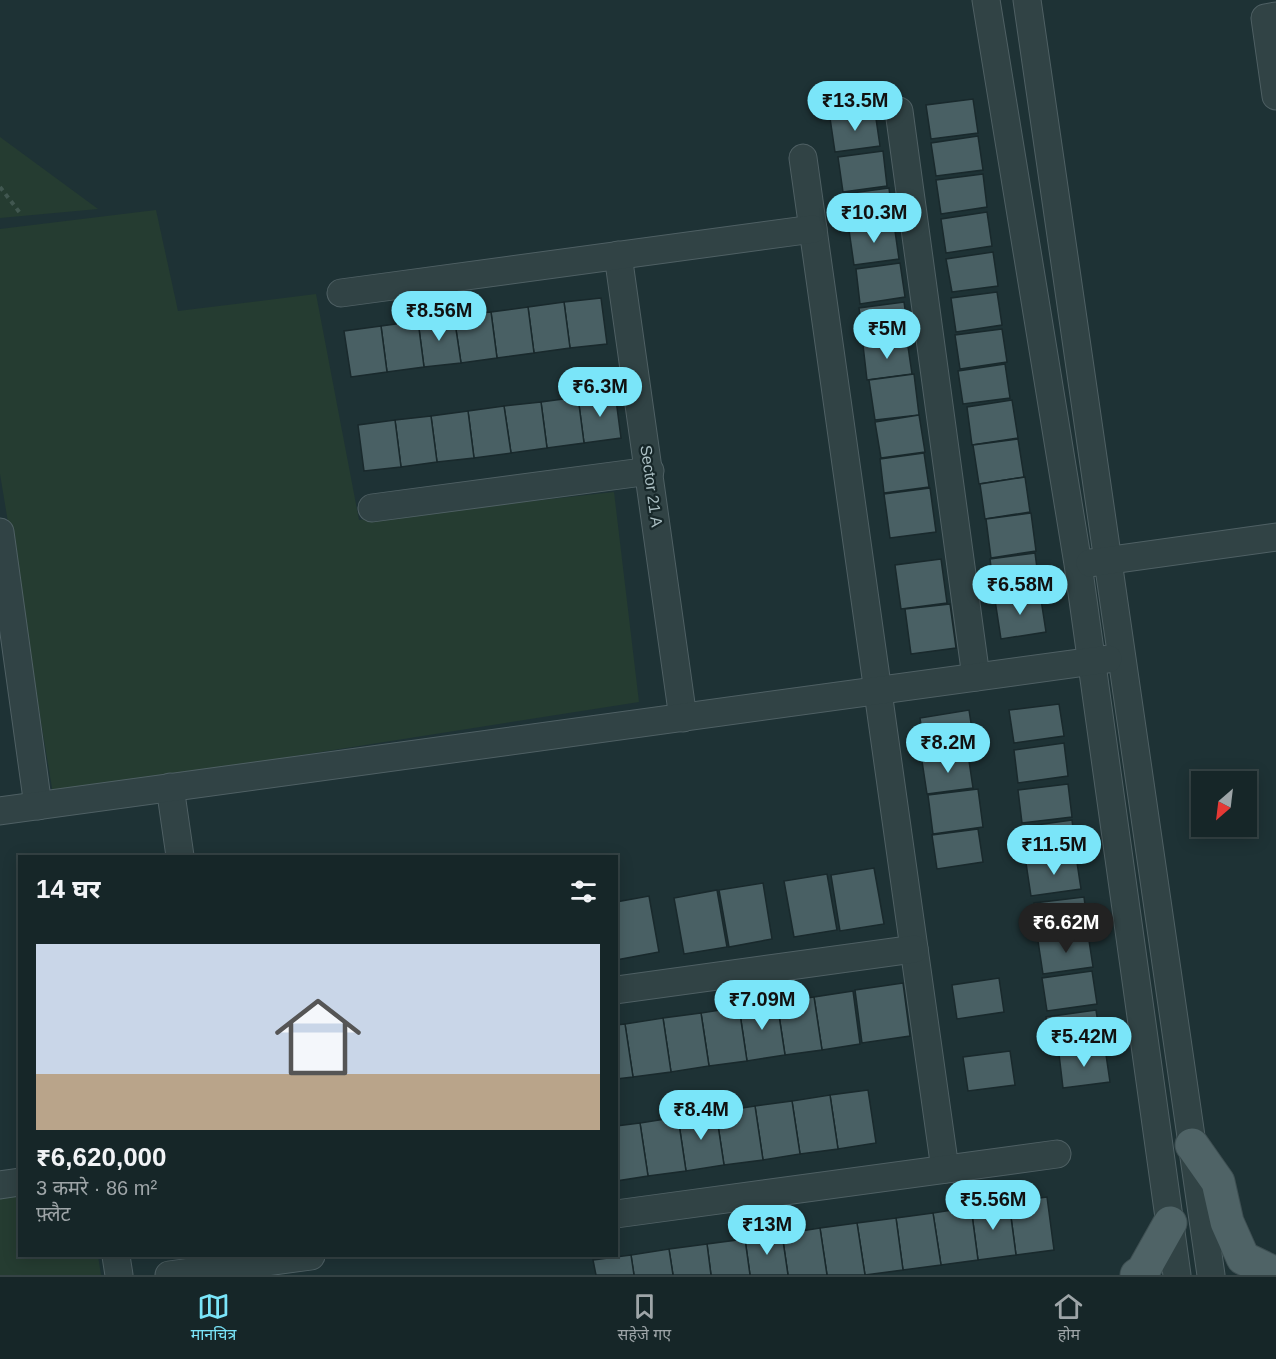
<!DOCTYPE html>
<html lang="hi">
<head>
<meta charset="utf-8">
<style>
	body { margin:0; font-family:Helvetica,"Noto Sans Devanagari",sans-serif; background:#1f2e30; color:#f1f3f6; height:100vh; display:flex; flex-direction:column; font-size:22px; white-space:nowrap }
	* { box-sizing:border-box; margin:0 }
	p { font-size:20px; color:#9ea5a8 }
	.icon { flex:none; width:33px; height:33px; fill:none; stroke:currentColor; stroke-width:2; stroke-linecap:round; stroke-linejoin:round }
	.map { position:relative; flex:1; overflow:hidden }
	.drawer { position:absolute; left:18px; top:855px; width:600px; height:402px; display:flex; flex-direction:column; background:#162628; border-radius:0px; box-shadow:0 3px 15px #0003,0 0 0 2px #354345 }
	.drawer>* { flex:none }
	.needle { width:39px; rotate:208deg }
	.tools { position:absolute; left:1191px; top:771px; display:grid; gap:12px }
	.tools a { display:grid; place-items:center; width:66px; height:66px; border-radius:0px; background:#162628; box-shadow:0 3px 15px #0003,0 0 0 2px #354345; font-size:30px }
	.price { position:absolute; translate:-50% -51px; padding:0 14px; border-radius:21px; background:#7ae5f9; color:#111; font-size:20px; line-height:39px; filter:drop-shadow(0 2px 3px #0008) }
	.price::after { content:''; position:absolute; left:50%; top:36px; width:18px; height:14px; margin-left:-9px; background:inherit; clip-path:polygon(0 0,100% 0,50% 100%) }
	.price.active { background:#222; color:#fff }
	ul { padding:0; list-style:none }
	li { display:grid; align-content:center; gap:12px; height:318px; padding:0 18px }
	li span { display:grid; place-items:center; height:186px; border-radius:0px; color:#555 }
	li>.icon { margin-inline-start:auto }
	span .icon { width:108px; height:108px; fill:#fffc; stroke-width:1 }
	li b { font-size:26px }
	h2 { display:flex; justify-content:space-between; align-items:center; height:72px; padding:0 18px; font-size:26px }
	.menu { display:flex; justify-content:space-around; align-items:center; height:84px; border-top:2px solid #354345; background:#162628; font-size:16px; color:#9ea5a8 }
	.menu a { display:grid; justify-items:center; gap:3px }
	.menu .active { color:#7ae5f9 }
	.map>svg:first-child { display:block }
</style>
</head>
<body>
<div class="map">
<svg width="1276" height="1275" viewBox="0 0 1276 1275">
	<rect width="100%" height="100%" fill="#1e3235"/>
	<g fill="#253c31">
		<polygon points="0,137 98,209 0,218"/>
		<polygon points="156,210 178,311 316,294 359,520 614,492 639,702 53,794 0,474 0,229"/>
		<polygon points="19,1192 20,1256 98,1256 101,1275 0,1275 0,1195"/>
	</g>
	<g fill="#496064" stroke="#19292c" stroke-width="1.5">
		<polygon points="973,99 978,133 931,139 926,105"/>
		<polygon points="875,112 880,146 835,152 830,118"/>
		<polygon points="978,136 983,170 936,176 931,143"/>
		<polygon points="883,151 887,186 843,192 838,157"/>
		<polygon points="983,174 987,207 941,214 936,180"/>
		<polygon points="889,188 893,222 849,229 844,194"/>
		<polygon points="987,212 992,246 946,253 941,219"/>
		<polygon points="894,224 899,259 854,265 849,230"/>
		<polygon points="993,252 998,286 952,292 946,259"/>
		<polygon points="900,263 905,297 860,304 856,269"/>
		<polygon points="997,292 1002,325 956,332 951,298"/>
		<polygon points="601,298 607,344 570,348 564,302"/>
		<polygon points="564,302 570,348 534,353 528,307"/>
		<polygon points="904,302 909,337 864,343 859,308"/>
		<polygon points="528,307 534,353 497,358 491,312"/>
		<polygon points="491,312 497,358 461,363 454,316"/>
		<polygon points="454,316 461,363 424,367 418,321"/>
		<polygon points="418,321 424,367 387,372 381,326"/>
		<polygon points="381,326 387,372 351,377 344,331"/>
		<polygon points="1002,329 1007,362 960,369 955,335"/>
		<polygon points="907,340 912,374 867,380 863,345"/>
		<polygon points="1005,364 1010,398 963,404 958,371"/>
		<polygon points="914,374 919,415 875,420 869,380"/>
		<polygon points="615,392 621,438 584,443 578,397"/>
		<polygon points="578,397 584,443 547,448 541,402"/>
		<polygon points="1012,400 1018,438 972,445 967,407"/>
		<polygon points="541,402 547,448 511,453 504,406"/>
		<polygon points="504,406 511,453 474,458 468,411"/>
		<polygon points="468,411 474,458 437,462 431,416"/>
		<polygon points="919,415 925,452 881,458 875,422"/>
		<polygon points="431,416 437,462 401,467 395,420"/>
		<polygon points="395,420 401,467 364,471 358,425"/>
		<polygon points="1018,439 1024,477 979,484 973,445"/>
		<polygon points="924,453 929,487 884,493 880,459"/>
		<polygon points="1025,477 1030,512 985,519 980,484"/>
		<polygon points="930,488 936,532 890,538 884,494"/>
		<polygon points="1031,513 1036,551 991,558 986,519"/>
		<polygon points="1035,553 1040,591 995,598 990,559"/>
		<polygon points="941,559 947,603 901,609 895,565"/>
		<polygon points="1040,593 1046,632 1001,639 995,600"/>
		<polygon points="950,604 956,648 911,654 905,609"/>
		<polygon points="1059,704 1064,736 1014,743 1009,710"/>
		<polygon points="969,710 975,749 926,757 920,718"/>
		<polygon points="1064,743 1068,776 1018,783 1014,750"/>
		<polygon points="968,754 973,788 927,794 922,761"/>
		<polygon points="1068,784 1072,817 1022,823 1018,790"/>
		<polygon points="978,789 983,827 933,834 928,795"/>
		<polygon points="1072,820 1076,853 1026,860 1022,827"/>
		<polygon points="978,829 983,862 937,869 932,835"/>
		<polygon points="1076,856 1081,889 1031,896 1026,863"/>
		<polygon points="874,868 884,924 840,931 831,875"/>
		<polygon points="827,874 837,930 794,937 784,881"/>
		<polygon points="763,883 772,939 729,947 719,890"/>
		<polygon points="717,890 727,947 684,954 674,898"/>
		<polygon points="649,896 659,952 616,960 616,902"/>
		<polygon points="1084,897 1088,930 1038,936 1034,903"/>
		<polygon points="1088,934 1093,967 1043,974 1038,941"/>
		<polygon points="1092,971 1097,1004 1047,1011 1042,978"/>
		<polygon points="999,978 1004,1012 957,1019 952,985"/>
		<polygon points="903,983 910,1036 862,1043 855,990"/>
		<polygon points="853,991 860,1044 822,1050 814,997"/>
		<polygon points="814,997 822,1050 785,1055 777,1002"/>
		<polygon points="777,1002 785,1055 747,1061 739,1007"/>
		<polygon points="739,1007 747,1061 709,1066 701,1013"/>
		<polygon points="1096,1010 1101,1043 1051,1050 1046,1017"/>
		<polygon points="701,1013 709,1066 671,1072 663,1018"/>
		<polygon points="663,1018 671,1072 633,1077 625,1024"/>
		<polygon points="625,1024 633,1077 616,1079 616,1025"/>
		<polygon points="1105,1048 1110,1082 1063,1088 1059,1054"/>
		<polygon points="1010,1051 1015,1085 968,1091 963,1057"/>
		<polygon points="868,1090 876,1143 838,1149 830,1095"/>
		<polygon points="830,1095 838,1149 800,1154 792,1101"/>
		<polygon points="792,1101 800,1154 763,1160 755,1106"/>
		<polygon points="755,1106 763,1160 724,1165 716,1112"/>
		<polygon points="716,1112 724,1165 686,1171 678,1117"/>
		<polygon points="678,1117 686,1171 648,1176 640,1123"/>
		<polygon points="640,1123 648,1176 616,1181 616,1126"/>
		<polygon points="1047,1197 1054,1250 1016,1255 1009,1202"/>
		<polygon points="1009,1202 1016,1255 978,1260 971,1207"/>
		<polygon points="971,1207 978,1260 941,1265 933,1213"/>
		<polygon points="933,1213 941,1265 903,1270 896,1218"/>
		<polygon points="896,1218 903,1270 865,1275 857,1223"/>
		<polygon points="857,1223 865,1275 827,1275 820,1228"/>
		<polygon points="820,1228 827,1275 788,1275 782,1234"/>
		<polygon points="782,1234 788,1275 750,1275 745,1239"/>
		<polygon points="745,1239 750,1275 711,1275 707,1244"/>
		<polygon points="707,1244 711,1275 673,1275 669,1249"/>
		<polygon points="669,1249 673,1275 634,1275 631,1255"/>
		<polygon points="631,1255 634,1275 596,1275 593,1260"/>
	</g>
	<g fill="none" stroke-linecap="round" stroke-linejoin="round">
		<g stroke="#4f6064" stroke-width="29">
			<g id="minor">
				<polyline points="986,0 1078,564 1177,1275"/>
				<polyline points="1027,0 1211,1275"/>
				<polyline points="1276,16 1265,18 1276,96"/>
				<polyline points="899,111 976,677"/>
				<polyline points="803,158 945,1169"/>
				<polyline points="618,255 683,718"/>
				<polyline points="341,293 813,229"/>
				<polyline points="372,508 650,471"/>
				<polyline points="0,532 38,806"/>
				<polyline points="1090,563 1276,537"/>
				<polyline points="170,787 180,856"/>
				<polyline points="0,811 1108,659"/>
				<polyline points="616,990 914,949"/>
				<polyline points="0,1185 20,1182"/>
				<polyline points="616,1214 1057,1154"/>
				<polyline points="116,1256 119,1275"/>
				<polyline points="169,1275 311,1256"/>
			</g>
		</g>
		<g stroke="#3e4f52" stroke-width="35">
			<g id="major">
				<polyline points="1192,1145 1218,1182 1227,1222 1243,1258 1276,1274"/>
				<polyline points="1137,1275 1143,1271 1170,1223"/>
			</g>
		</g>
		<polyline stroke="#415750" stroke-width="4" stroke-dasharray="4.5 4.5" stroke-linecap="butt" points="0,187 20,213"/>
		<use href="#minor" stroke="#314345" stroke-width="27"/>
		<use href="#major" stroke="#4f6366" stroke-width="33"/>
	</g>
	<g text-anchor="middle" stroke-width="4.5" stroke-linejoin="round" paint-order="stroke">
		<g font-size="16" fill="#abbfc3" stroke="#172729">
			<text transform="translate(652 486) rotate(82)" y="6">Sector 21 A</text>
		</g>
	</g>
</svg>
<div class="tools">
<a><svg class="needle" viewBox="-14 -14 28 28"><path d="M0-13l5 13h-10z" fill="#e53935"/><path d="M0 13l5-13h-10z" fill="#9ea5a8"/></svg></a>
</div>
<b class="price" style="left:855px;top:132px">₹13.5M</b>
<b class="price" style="left:874px;top:244px">₹10.3M</b>
<b class="price" style="left:439px;top:342px">₹8.56M</b>
<b class="price" style="left:887px;top:360px">₹5M</b>
<b class="price" style="left:600px;top:418px">₹6.3M</b>
<b class="price" style="left:1020px;top:616px">₹6.58M</b>
<b class="price" style="left:948px;top:774px">₹8.2M</b>
<b class="price" style="left:1054px;top:876px">₹11.5M</b>
<b class="price active" style="left:1066px;top:954px">₹6.62M</b>
<b class="price" style="left:762px;top:1031px">₹7.09M</b>
<b class="price" style="left:1084px;top:1068px">₹5.42M</b>
<b class="price" style="left:701px;top:1141px">₹8.4M</b>
<b class="price" style="left:993px;top:1231px">₹5.56M</b>
<b class="price" style="left:767px;top:1256px">₹13M</b>
<section class="drawer">
<h2>14 घर<svg class="icon" aria-label="filters" viewBox="0 0 24 24"><path d="M4 7h16M4 17h16"/><circle cx="9" cy="7" r="2"/><circle cx="15" cy="17" r="2"/></svg></h2>
<ul>
<li><span style="background:linear-gradient(#c9d6e8 70%,#b9a48a 0)"><svg class="icon" aria-label="home" viewBox="0 0 24 24"><path d="M3 11l9-7 9 7M6 9v11h12V9"/></svg></span><div><b>₹6,620,000</b><p>3 कमरे · 86 m²</p><p>फ़्लैट</p></div></li>
</ul>
</section>
</div>
<nav class="menu">
<a class="active"><svg class="icon" aria-label="map" viewBox="0 0 24 24"><path d="M3 6l6-2 6 2 6-2v14l-6 2-6-2-6 2zM9 4v14M15 6v14"/></svg>मानचित्र</a>
<a><svg class="icon" aria-label="saved" viewBox="0 0 24 24"><path d="M7 4h10v16l-5-4-5 4z"/></svg>सहेजे गए</a>
<a><svg class="icon" aria-label="home" viewBox="0 0 24 24"><path d="M3 11l9-7 9 7M6 9v11h12V9"/></svg>होम</a>
</nav>
</body>
</html>
